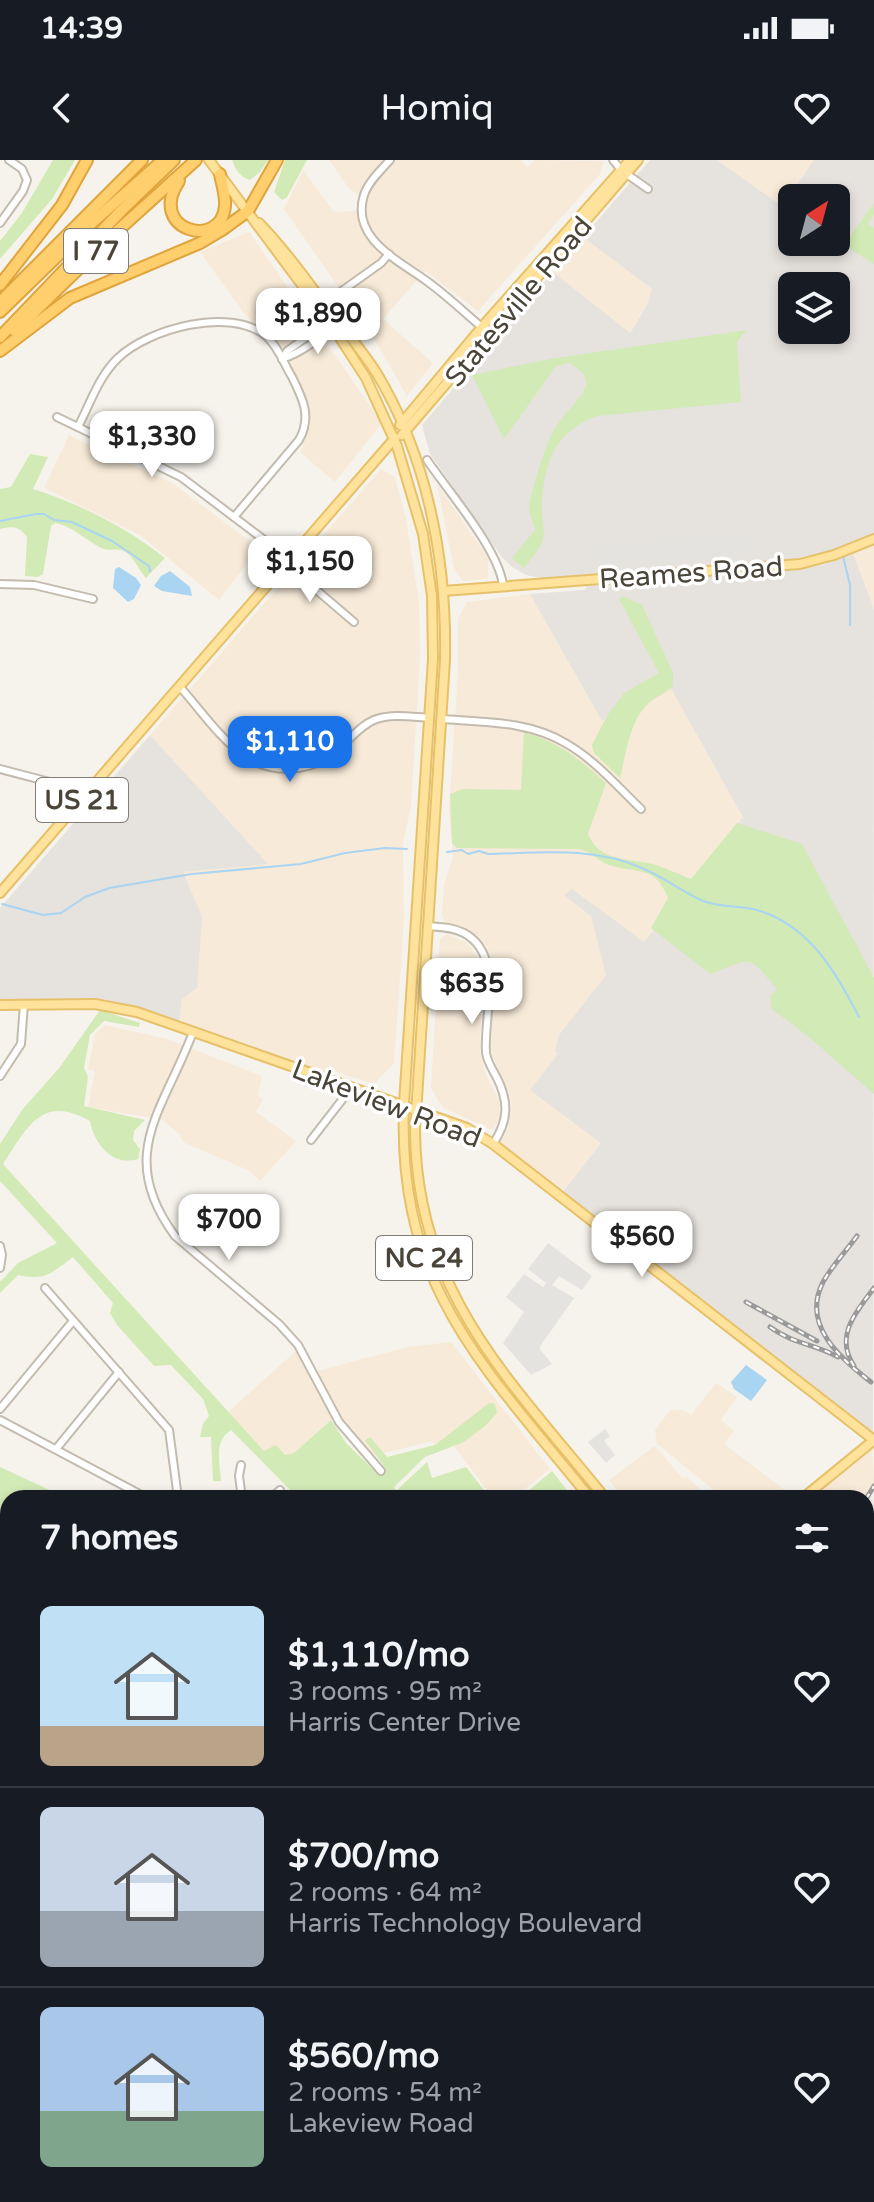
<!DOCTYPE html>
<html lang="en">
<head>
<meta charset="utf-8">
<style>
	body { margin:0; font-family:"Varela Round",sans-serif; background:#20242c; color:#f1f3f6; height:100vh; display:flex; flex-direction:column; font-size:30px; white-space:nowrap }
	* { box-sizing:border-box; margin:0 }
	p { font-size:26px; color:#9ea1a6 }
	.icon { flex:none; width:44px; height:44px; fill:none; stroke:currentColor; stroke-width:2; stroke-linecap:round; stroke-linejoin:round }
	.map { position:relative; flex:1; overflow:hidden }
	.details { position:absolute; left:0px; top:1330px; width:874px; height:712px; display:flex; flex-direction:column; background:#171b24; border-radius:24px 24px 0 0; box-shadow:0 4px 12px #0003 }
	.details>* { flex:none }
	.needle { width:52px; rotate:36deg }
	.controls { position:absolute; left:778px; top:24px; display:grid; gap:16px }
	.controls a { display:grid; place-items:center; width:72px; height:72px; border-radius:12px; background:#171b24; box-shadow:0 4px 12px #0003; font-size:40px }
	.price { position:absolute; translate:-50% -68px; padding:0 18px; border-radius:16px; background:#fff; color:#222; font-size:26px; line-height:52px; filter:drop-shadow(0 2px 4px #0008) }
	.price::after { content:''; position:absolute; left:50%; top:48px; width:24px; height:18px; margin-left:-12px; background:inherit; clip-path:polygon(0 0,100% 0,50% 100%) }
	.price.current { background:#1a73e8; color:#fff }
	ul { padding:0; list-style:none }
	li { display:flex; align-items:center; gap:24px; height:200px; padding:0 40px }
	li+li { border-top:2px solid #363941 }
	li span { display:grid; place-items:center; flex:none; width:224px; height:160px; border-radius:12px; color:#555 }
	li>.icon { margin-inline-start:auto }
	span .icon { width:96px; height:96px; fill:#fffc; stroke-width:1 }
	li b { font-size:34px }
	h2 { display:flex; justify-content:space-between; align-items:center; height:96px; padding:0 40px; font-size:34px }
	.status { display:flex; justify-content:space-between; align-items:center; height:56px; padding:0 40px; background:#171b24; direction:ltr }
	.status svg { height:22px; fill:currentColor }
	header { display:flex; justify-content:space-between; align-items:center; height:104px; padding:0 40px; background:#171b24; font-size:36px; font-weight:600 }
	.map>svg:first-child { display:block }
</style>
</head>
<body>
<div class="status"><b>14:39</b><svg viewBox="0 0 49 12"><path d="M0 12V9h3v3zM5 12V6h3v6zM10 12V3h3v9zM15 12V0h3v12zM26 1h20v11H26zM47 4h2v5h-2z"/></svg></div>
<header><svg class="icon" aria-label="back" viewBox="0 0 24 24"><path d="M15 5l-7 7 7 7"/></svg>Homiq<svg class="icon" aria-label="heart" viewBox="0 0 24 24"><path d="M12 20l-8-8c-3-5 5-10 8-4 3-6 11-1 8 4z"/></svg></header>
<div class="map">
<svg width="874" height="2042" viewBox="0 0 874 2042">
	<rect width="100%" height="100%" fill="#f6f3ec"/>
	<polygon fill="#eae5da" points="866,1863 874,1867 874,2021 866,1985"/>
	<g fill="#f7ead8">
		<polygon points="329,0 520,0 528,7 535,0 604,1 600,14 478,151 425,111 383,159 433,203 407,236 370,172 284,49 303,10 334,52 357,51 358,34 350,30"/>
		<polygon points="717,0 814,0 782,46"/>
		<polygon points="249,72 382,263 335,322 301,293 311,256 283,187 246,156 200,92"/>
		<polygon points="583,77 652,129 647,145 629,173 553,112"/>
		<polygon points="69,275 172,323 259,388 219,440 140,375 44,328"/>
		<polygon points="381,309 395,317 406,359 419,443 420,496 411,646 403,684 404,760 394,903 374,924 327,909 325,913 282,897 281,900 179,862 182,839 182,712 267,704 150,575"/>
		<polygon points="437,324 488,398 488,419 463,421 454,409"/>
		<polygon points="874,386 874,449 853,394"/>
		<polygon points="530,434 602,561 669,524 743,657 643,783 572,730 565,735 591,755 606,815 559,875 558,894 601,983 563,1032 501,983 508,968 512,948 509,933 491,893 494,805 487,787 478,776 464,767 445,762 442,756 444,724 453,697 449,650 458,513 458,459 467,442"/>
		<polygon points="447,774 469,784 482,805 480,893 484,910 499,941 500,956 493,970 443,948 431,928 440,779"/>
		<polygon points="105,865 167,879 262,916 258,936 263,939 256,952 296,981 260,1021 250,1011 183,982 180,975 163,960 88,947 95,911 88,909 95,874"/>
		<polygon points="451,1182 550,1309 513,1338 493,1338 447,1277 435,1285 432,1281 373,1296 346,1267 338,1253 294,1293 285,1295 264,1291 227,1253 296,1191 310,1213 408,1187"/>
		<polygon points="716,1223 737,1237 721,1260 734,1271 724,1284 794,1337 724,1338 657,1284 655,1270 670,1250 682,1250 691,1255"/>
		<polygon points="655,1286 682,1318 687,1317 709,1338 623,1338 609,1320"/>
		<polygon points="872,1287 874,1322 864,1338 813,1338"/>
		<polygon points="866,1704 874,1714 874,1867 866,1863"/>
		<polygon points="8,2024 8,2034 77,2034 81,2042 1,2042 0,2027"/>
	</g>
	<g fill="#e6e2dd" fill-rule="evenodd">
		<path d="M650 0H717L782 46 814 0H874V374L832 390 794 399 541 418 526 415 512 407 501 396 430 294 422 265 553 112 630 173 647 145 652 129 583 77ZM792 38H836V82H792ZM792 126H836V170H792Z"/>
		<polygon points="853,394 874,449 873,1272 563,1032 601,983 530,930 558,894 555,891 559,875 606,815 591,756 564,735 572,729 644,782 743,657 669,525 602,561 530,434 585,430 587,426 795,410 822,405"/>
		<polygon points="150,575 268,704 183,712 202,757 197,828 182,839 179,862 103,839 0,840 0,748"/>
		<polygon points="874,1477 874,1654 866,1644 866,1480 869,1482"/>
	</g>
	<g fill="#d2eab5">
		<polygon points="53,0 75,0 52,39 0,99 0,81 22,53"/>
		<path d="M232 0H268L260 12 250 20C240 17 235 9 232 0Z"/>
		<polygon points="285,0 307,0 287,37 282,40 274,32"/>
		<polygon points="874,43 874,54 868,64 874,68 874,104 844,85"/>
		<path d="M747 170 737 181 741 242 597 256C553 272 542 307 542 351 542 361 546 373 542 383 538 391 530 400 524 408L512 398 535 370C534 363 529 354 529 347 531 332 548 276 557 265 567 251 579 241 587 225L584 214 570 203 556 206 504 279 472 215 550 199Z"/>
		<path d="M30 294 48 297 33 329C80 344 126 367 165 398L146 418C139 410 134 398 126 392 118 387 110 392 101 388 84 379 74 367 55 363L51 366 43 414 38 417 25 416 27 377C19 366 13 366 0 369V329L11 327Z"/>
		<path d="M623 436 642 445 673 513V526C665 534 654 537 647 545 629 562 626 595 620 618L594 593 592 585 607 556 624 533 659 513 619 439Z"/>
		<path d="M524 572C558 582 581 600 606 623L588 674C599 701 624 698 648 703 662 706 677 714 691 719L737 663 802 684 874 818V934L809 877 772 849 770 837 777 829C747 793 753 798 710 814L651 768 668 738C655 704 636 714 609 705 598 701 591 692 580 689L457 688 452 683 450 634 462 629 521 630Z"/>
		<path d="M100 850 140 863 139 867 104 861 90 875 84 908 88 917 84 946 145 960 134 971 133 980 140 989 138 999C113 1007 94 984 90 961 42 934 28 966 3 1004L264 1291 276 1285 285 1295 294 1293 331 1260 346 1283 380 1316 386 1309 365 1280 370 1277 387 1297 435 1285 489 1243 495 1244 497 1253 485 1266 464 1282 425 1297 394 1327 396 1331 427 1302 432 1318 466 1307 490 1338H298L231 1270C213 1282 220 1302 221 1321H213L211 1277H200L203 1264 209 1256 203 1239 171 1205 154 1206 117 1165 110 1153 113 1143 73 1097C51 1113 47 1121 18 1115L0 1133V1122L18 1103 57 1083 0 1021V984L22 950 60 907Z"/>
		<polygon points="0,1307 67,1338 8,1338 8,1572 4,1573 0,1569"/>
		<polygon points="552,1311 573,1338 520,1338"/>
		<polygon points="8,1680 8,1786 0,1777 0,1683"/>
		<polygon points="8,1816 8,1889 6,1888 0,1892 0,1824"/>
		<polygon points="8,1898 8,1984 0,1987 0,1967 3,1965 0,1957 0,1910"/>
		<polygon points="145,2034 508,2034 512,2042 147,2042"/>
	</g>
	<g fill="#e5e3e0">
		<polygon points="760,373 760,397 597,406 597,382"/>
		<polygon points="548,1083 592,1116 582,1130 559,1116 552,1125 574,1138 539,1188 552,1204 531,1215 503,1183 524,1152 506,1137 524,1114 543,1127 546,1123 528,1109"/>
		<polygon points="605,1269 610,1276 604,1281 615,1295 606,1303 588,1282"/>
	</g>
	<g fill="#a9d4f2">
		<polygon points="119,407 136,418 141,425 134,439 128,442 113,428 115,409"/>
		<polygon points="170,411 190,427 192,436 162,431 154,426 161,416"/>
		<polygon points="746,1205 767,1220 751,1241 734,1229 731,1222"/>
	</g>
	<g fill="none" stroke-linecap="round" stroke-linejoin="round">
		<g stroke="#a9d4f2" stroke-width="2">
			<polyline points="0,361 36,354 44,354 54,360 72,362 112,381 149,406 150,411"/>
			<polyline points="843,396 850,425 850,465"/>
			<path d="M447 692 462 690 468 694 479 691 488 694C539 693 596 686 644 709 665 718 683 732 703 741 720 748 740 745 757 750 809 765 836 812 859 857"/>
			<polyline points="2,744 43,755 61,753 85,737 109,728 192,714 301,704 345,693 385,688 407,689"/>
			<polyline points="337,1338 362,1333 405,1338"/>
			<polyline points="0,1391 8,1394"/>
		</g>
		<g stroke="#c2bbae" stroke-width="10">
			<g id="minor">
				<path d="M390 0C381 10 368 22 364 35 350 79 400 101 428 122 450 138 469 157 490 174"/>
				<polyline points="613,0 621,10 648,29"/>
				<polyline points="0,63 23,31 27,20 22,9 9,0"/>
				<polyline points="325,143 381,103 389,94"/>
				<polyline points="282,199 287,191 324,165 331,164"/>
				<path d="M282 199C297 194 323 179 331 164"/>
				<polyline points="57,257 181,317 267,382 293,410 354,462"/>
				<path d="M78 267C90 244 99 216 118 198 148 169 230 146 266 176 278 186 284 204 292 217 303 239 312 257 299 280L234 357"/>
				<path d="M427 300C448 331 500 391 503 426"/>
				<polyline points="0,424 34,425 93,439"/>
				<path d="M180 527C200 549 219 578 244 595 272 615 310 613 336 591 349 581 359 566 374 560 392 553 411 557 430 558"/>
				<path d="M442 559C484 562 530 561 567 584 595 600 618 627 641 649"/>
				<polyline points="0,609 88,632"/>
				<path d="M428 766C440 767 453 767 464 773 505 795 483 857 486 893 487 901 492 909 496 916 509 941 509 960 493 984"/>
				<path d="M193 872C164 950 115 995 175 1076L279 1164 298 1185 339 1262 381 1311"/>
				<polyline points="0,916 21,884 24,844"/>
				<polyline points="311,980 352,927"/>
				<polyline points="0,1086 2,1095 0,1108"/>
				<polyline points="45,1128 169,1270 178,1338"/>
				<polyline points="0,1249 73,1161"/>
				<polyline points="0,1260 147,1338"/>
				<polyline points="56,1289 119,1212"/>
				<polyline points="241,1305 239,1316 242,1338"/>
				<polyline points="271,1338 280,1330"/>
				<polyline points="0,1600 8,1597"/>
				<polyline points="0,1659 8,1656"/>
				<polyline points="866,1883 874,1884"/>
				<polyline points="866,1927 874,1939"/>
				<polyline points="720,2034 731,2042"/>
				<polyline points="803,2034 814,2042"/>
				<polyline points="846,2034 848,2042"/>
				<polyline points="685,2042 690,2034"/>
			</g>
		</g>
		<g stroke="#e6c16a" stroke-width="12">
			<g id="major">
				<path d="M209 0 331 164 366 218 397 286 423 374 432 436 433 499 404 944C397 1128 483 1205 590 1338"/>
				<path d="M259 63C281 85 299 110 317 134 337 160 358 185 376 212 428 298 447 401 445 500L415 970C416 1133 510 1220 605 1338"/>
				<polyline points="400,265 482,167 630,0"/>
				<polyline points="402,275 638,0"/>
				<polyline points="443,431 800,404 834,395 874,379"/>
				<polyline points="0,733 395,278"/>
				<polyline points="0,845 95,844 137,852 467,968 493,984 874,1280 803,1338"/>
				<polyline points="866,1664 874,1674"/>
				<polyline points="866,1683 874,1693"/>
				<polyline points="103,2042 113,2034"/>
				<polyline points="115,2042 125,2034"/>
			</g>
		</g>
		<g stroke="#e0a43c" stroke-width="14">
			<g id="highway">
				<path d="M179 21C146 70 221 91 225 46 226 36 222 25 220 14"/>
				<polyline points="0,125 62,45 87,0"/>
				<polyline points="0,142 142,0"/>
				<polyline points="0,152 85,69 163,0"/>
				<polyline points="15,171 115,73 196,0"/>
				<polyline points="0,177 122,50 174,0"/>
				<polyline points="0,191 70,138 200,83 222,70 248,51 277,0"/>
			</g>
		</g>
		<use href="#minor" stroke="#fff" stroke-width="6"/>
		<use href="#major" stroke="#ffe39c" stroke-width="8"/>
		<use href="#highway" stroke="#ffcf6e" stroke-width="10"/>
		<g stroke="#9a9a9a" stroke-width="5">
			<g id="rail">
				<path d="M857 1076C846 1091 832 1106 823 1122 801 1165 840 1198 871 1222"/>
				<polyline points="746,1142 817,1181"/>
				<path d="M770 1167C795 1185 813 1183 838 1197"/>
				<path d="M854 1206C834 1176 856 1152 874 1128"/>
				<polyline points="866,1339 874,1326"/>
				<polyline points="149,2042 157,2034"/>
			</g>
		</g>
		<use href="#rail" stroke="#fff" stroke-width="2" stroke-dasharray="6" stroke-linecap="butt"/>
	</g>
	<g text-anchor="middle" stroke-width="7" stroke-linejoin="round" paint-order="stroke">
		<g fill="#fff" stroke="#817c74" stroke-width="2">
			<rect x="64" y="69" width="64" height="44" rx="6"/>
			<rect x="36" y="618" width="92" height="44" rx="6"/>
			<rect x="376" y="1076" width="96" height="44" rx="6"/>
		</g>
		<g font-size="26" font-weight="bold" fill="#4b4439">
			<text x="96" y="100">I 77</text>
			<text x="82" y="649">US 21</text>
			<text x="424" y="1107">NC 24</text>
		</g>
		<g font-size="28" fill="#4b4439" stroke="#fff">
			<text transform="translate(518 141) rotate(-50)" y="10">Statesville Road</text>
			<text transform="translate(691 412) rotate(-4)" y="10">Reames Road</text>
			<text transform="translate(387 943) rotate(21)" y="10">Lakeview Road</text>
		</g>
	</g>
</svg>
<div class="controls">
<a><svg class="needle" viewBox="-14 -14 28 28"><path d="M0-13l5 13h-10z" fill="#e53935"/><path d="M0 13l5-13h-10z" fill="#9ea1a6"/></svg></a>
<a><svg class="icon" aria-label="layers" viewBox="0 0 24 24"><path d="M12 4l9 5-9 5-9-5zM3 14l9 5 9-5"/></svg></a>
</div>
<b class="price" style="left:318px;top:196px">$1,890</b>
<b class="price" style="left:152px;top:319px">$1,330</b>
<b class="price" style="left:310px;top:444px">$1,150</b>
<b class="price current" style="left:290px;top:624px">$1,110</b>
<b class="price" style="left:472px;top:866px">$635</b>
<b class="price" style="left:229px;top:1102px">$700</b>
<b class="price" style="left:642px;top:1119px">$560</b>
<section class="details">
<h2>7 homes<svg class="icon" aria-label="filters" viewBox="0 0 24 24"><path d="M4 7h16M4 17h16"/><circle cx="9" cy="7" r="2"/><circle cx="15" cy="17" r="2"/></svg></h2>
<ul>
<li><span style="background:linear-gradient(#bfe0f5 75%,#b9a48a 0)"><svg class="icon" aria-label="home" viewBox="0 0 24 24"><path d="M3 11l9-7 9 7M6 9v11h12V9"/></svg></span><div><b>$1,110/mo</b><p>3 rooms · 95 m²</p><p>Harris Center Drive</p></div><svg class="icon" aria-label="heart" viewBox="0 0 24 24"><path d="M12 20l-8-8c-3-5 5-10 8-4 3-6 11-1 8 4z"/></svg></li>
<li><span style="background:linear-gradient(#c9d6e8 65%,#9aa5b1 0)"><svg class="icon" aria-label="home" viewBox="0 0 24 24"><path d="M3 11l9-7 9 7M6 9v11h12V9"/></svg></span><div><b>$700/mo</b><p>2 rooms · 64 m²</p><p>Harris Technology Boulevard</p></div><svg class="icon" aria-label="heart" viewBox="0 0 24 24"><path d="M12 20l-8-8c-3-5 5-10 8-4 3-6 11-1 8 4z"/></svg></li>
<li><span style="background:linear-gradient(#a9c7e8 65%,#7fa58c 0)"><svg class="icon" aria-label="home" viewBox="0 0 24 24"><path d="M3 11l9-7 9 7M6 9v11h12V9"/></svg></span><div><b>$560/mo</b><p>2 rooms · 54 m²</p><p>Lakeview Road</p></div><svg class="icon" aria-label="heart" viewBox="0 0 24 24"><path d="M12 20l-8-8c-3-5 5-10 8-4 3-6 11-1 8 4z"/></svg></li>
</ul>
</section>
</div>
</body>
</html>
